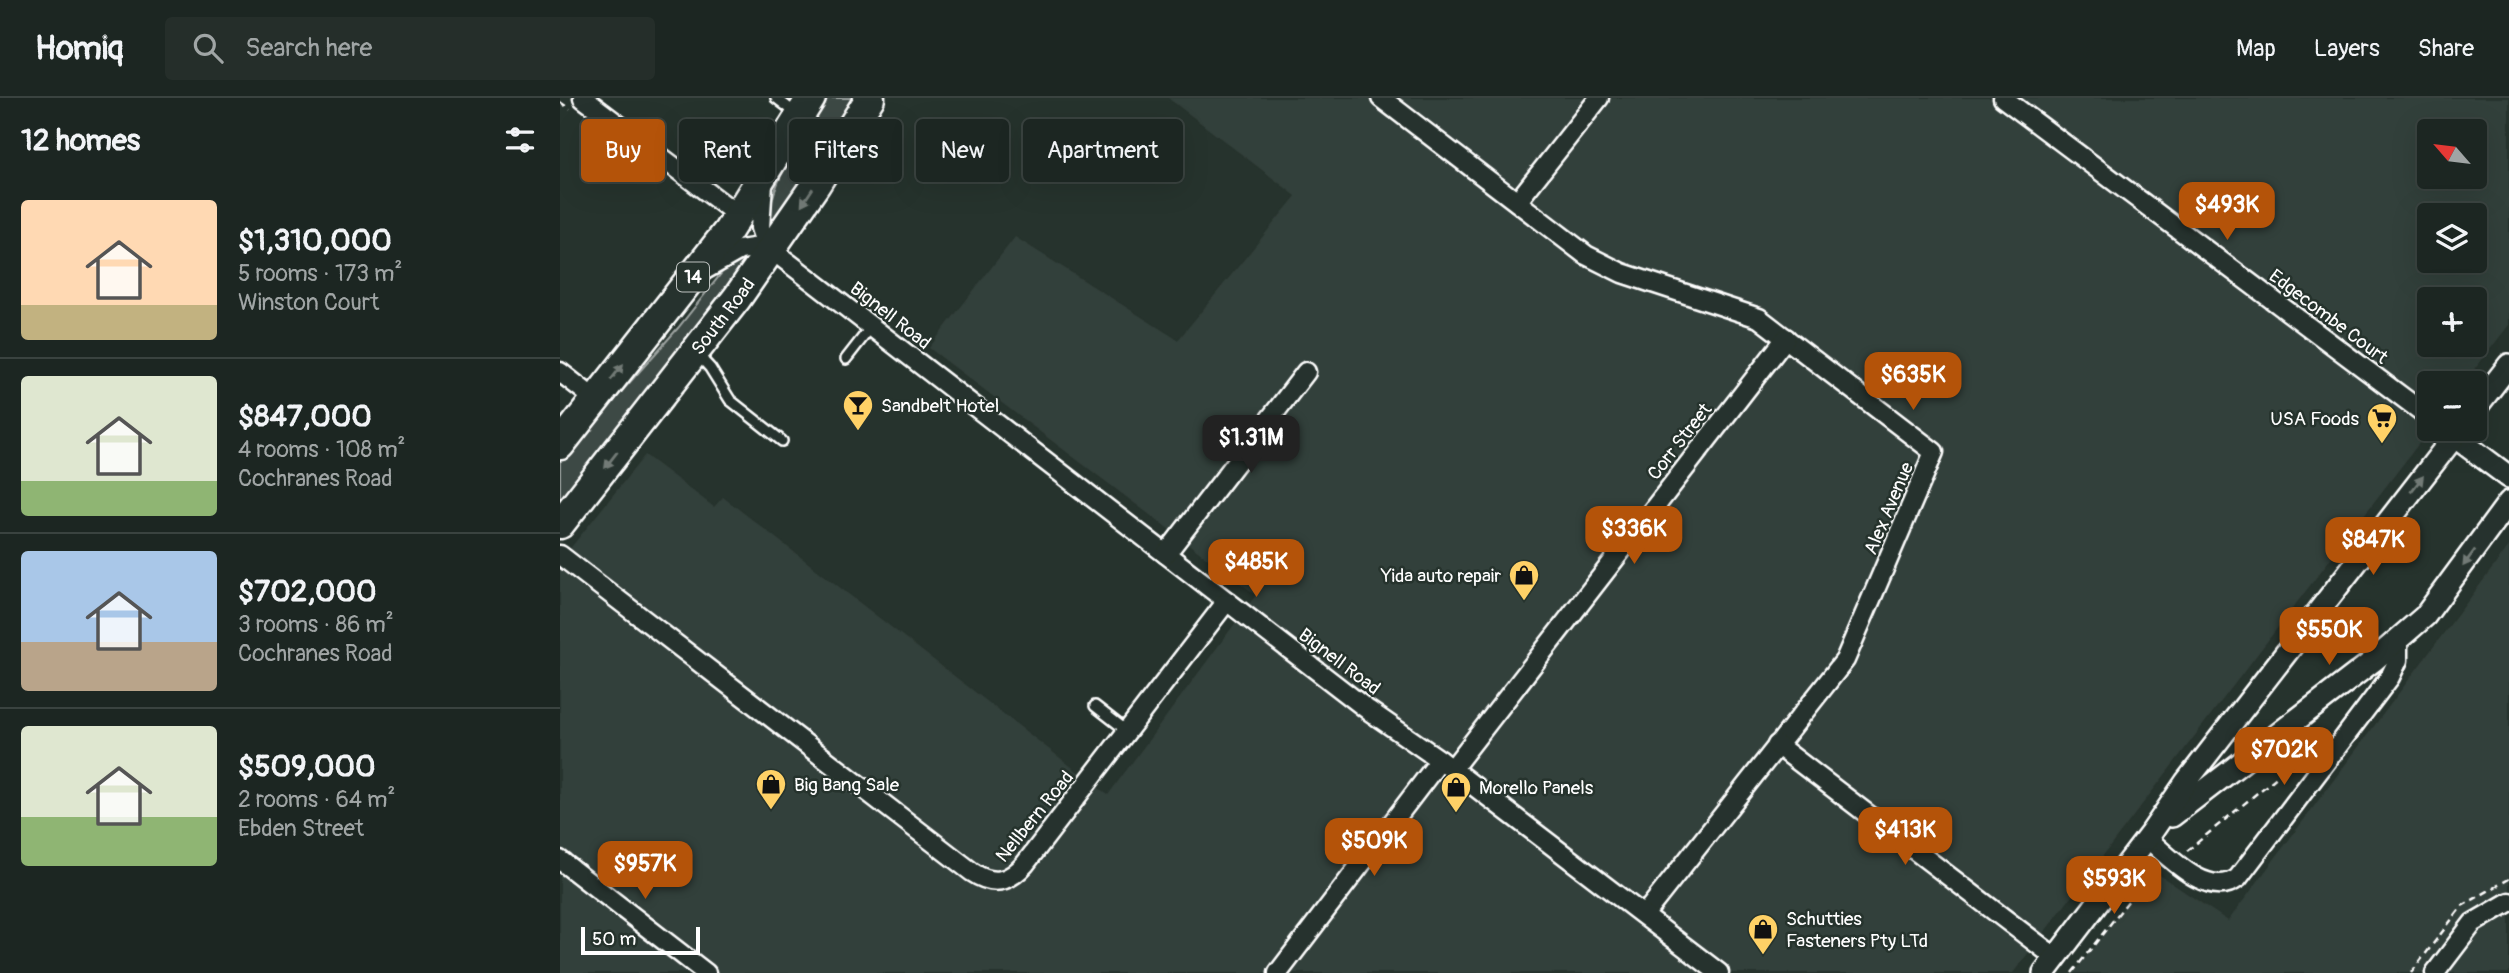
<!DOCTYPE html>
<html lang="en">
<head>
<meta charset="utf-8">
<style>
	body { margin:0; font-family:Pangolin,sans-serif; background:#252e2a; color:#f1f3f6; height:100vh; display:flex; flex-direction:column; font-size:26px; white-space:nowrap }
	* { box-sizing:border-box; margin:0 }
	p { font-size:23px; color:#a0a5a5 }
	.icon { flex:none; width:38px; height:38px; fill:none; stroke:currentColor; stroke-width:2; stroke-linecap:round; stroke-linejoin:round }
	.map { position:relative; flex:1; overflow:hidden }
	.side { display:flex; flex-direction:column; background:#1c2622; width:560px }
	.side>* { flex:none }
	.hud { position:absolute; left:21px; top:21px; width:665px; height:63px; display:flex; gap:14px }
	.needle { width:46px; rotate:298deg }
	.buttons { position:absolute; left:1857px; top:21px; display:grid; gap:14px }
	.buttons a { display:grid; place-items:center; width:70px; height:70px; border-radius:7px; background:#1c2622; box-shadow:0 7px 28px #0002,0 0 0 2px #3a4340; font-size:35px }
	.scale { position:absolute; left:21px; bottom:18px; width:119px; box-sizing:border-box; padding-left:7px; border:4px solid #fff; border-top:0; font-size:19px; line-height:24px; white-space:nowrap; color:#fff; -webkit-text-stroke:5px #26332d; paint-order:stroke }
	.price { position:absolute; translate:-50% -60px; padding:0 16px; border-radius:14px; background:#b45309; color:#fff; font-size:23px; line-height:46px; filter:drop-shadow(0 2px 4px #0008) }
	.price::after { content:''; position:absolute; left:50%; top:42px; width:21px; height:16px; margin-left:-10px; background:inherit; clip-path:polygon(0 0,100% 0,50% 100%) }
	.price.active { background:#222; color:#fff }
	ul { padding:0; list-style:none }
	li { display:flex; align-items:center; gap:21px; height:175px; padding:0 21px }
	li+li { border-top:2px solid #3a4340 }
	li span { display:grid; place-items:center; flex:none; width:196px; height:140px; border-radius:7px; color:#555 }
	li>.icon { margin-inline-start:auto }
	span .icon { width:84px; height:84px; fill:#fffc; stroke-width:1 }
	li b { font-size:30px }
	h2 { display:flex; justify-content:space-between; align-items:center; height:84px; padding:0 21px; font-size:30px }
	.chip { padding:0 24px; border-radius:7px; background:#1c2622; box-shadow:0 7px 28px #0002,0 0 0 2px #3a4340; font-size:24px; line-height:63px }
	.chip.active { background:#b45309; color:#fff }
	header { display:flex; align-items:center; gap:42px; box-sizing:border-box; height:98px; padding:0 35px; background:#1c2622; border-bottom:2px solid #3a4340 }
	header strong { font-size:33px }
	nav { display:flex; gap:38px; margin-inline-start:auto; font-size:24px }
	.search { width:490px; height:63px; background:#252e2a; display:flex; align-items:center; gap:18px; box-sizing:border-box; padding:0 24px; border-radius:7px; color:#a0a5a5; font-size:26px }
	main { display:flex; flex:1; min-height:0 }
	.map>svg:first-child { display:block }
</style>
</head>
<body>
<header>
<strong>Homiq</strong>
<div class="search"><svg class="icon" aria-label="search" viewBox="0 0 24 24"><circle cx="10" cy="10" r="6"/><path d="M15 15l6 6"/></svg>Search here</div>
<nav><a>Map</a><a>Layers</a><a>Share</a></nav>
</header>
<main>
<section class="side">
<h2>12 homes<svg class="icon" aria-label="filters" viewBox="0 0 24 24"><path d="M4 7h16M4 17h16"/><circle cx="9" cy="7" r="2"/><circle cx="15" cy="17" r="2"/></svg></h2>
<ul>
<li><span style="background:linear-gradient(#ffd9b3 75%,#c2b280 0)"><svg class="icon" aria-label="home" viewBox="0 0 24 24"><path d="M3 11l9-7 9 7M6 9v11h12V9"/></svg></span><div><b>$1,310,000</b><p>5 rooms · 173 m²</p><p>Winston Court</p></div></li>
<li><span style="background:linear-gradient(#dfe7d0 75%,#8fb573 0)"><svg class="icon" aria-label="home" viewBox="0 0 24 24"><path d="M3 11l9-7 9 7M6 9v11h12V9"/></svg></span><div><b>$847,000</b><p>4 rooms · 108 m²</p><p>Cochranes Road</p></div></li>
<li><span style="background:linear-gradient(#a9c7e8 65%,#b9a48a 0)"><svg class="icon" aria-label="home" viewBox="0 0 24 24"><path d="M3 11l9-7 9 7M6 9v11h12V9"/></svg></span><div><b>$702,000</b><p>3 rooms · 86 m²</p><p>Cochranes Road</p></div></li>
<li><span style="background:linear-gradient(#dfe7d0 65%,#8fb573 0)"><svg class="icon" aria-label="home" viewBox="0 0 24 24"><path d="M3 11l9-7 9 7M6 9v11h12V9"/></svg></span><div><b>$509,000</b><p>2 rooms · 64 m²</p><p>Ebden Street</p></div></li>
</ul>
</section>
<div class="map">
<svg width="1949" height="875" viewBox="0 0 1949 875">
	<rect width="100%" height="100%" fill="#26332d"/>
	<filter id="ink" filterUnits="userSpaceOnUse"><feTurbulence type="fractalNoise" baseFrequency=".0143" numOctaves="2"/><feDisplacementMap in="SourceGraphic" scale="14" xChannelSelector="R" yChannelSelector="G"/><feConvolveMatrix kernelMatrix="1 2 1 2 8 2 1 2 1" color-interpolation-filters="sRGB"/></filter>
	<g filter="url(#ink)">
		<g fill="#333f3a" fill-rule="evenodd">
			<path d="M608 0H1949V227L1904 285H1869L1870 331 1453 875H0V463L85 357 154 409 163 399 548 697 696 497 369 250 455 139 618 242 736 98ZM1869 33H1914V79H1869ZM1869 117H1914V163H1869ZM1869 201H1914V247H1869Z"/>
			<polygon points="1949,448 1949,875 1514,875 1592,772 1668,823"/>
		</g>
		<g fill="#3e4944" stroke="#9ea4a2" stroke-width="2">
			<path d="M268 0H294L211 133C201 92 247 35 268 0Z"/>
			<polygon points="194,159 0,407 0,363 118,230 168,167 176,160"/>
		</g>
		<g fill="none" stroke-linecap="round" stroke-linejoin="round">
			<g stroke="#fff" stroke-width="14">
				<g id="service">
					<polyline points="216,0 237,16"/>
					<polyline points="137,256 150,270 170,302 222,343"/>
					<polyline points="286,261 311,229"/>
					<polyline points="535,608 567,633"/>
				</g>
			</g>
			<g stroke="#fff" stroke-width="23">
				<g id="minor">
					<polyline points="23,0 179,118"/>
					<polyline points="821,0 1026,157 1062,175 1199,220 1374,354 1285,562 1084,817"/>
					<polyline points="1443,0 1869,319"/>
					<polyline points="957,104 1039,0"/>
					<polyline points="212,152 808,612 880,662 1159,875"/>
					<polyline points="143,173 180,152 206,148 200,130 203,85"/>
					<polyline points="0,274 36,302"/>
					<polyline points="606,456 746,274"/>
					<path d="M0 457 412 774C433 788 448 785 465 766L667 503"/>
					<polyline points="1217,647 1496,860"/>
					<polyline points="892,671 1226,240"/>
					<path d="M1587 740C1609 759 1648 802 1678 780L1830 579 1838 562V542"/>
					<polyline points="0,762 146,875"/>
					<polyline points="718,875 880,662"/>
					<polyline points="1875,875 1913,825 1949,804"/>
				</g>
			</g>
			<g stroke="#fff" stroke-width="26">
				<g id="tertiary">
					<polyline points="1914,312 1949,267"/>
					<polyline points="1894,338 1949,379"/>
					<polyline points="1612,718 1813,563 1865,518 1949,404"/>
					<polyline points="1484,875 1591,735 1626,684 1900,331"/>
				</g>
			</g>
			<g stroke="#fff" stroke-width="33">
				<g id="trunk">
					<polyline points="0,347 168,133 251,0"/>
					<path id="s1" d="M0 426 177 200 256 86 310 0"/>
				</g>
			</g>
			<g stroke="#fff" stroke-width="2.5" stroke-dasharray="7 5" stroke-linecap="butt">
				<polyline points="0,4 10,11"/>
				<polyline points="1627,753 1759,644"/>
				<polyline points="1512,875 1594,770"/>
				<polyline points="1851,875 1902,808 1949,781"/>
			</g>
			<use href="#service" stroke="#26332d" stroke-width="9"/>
			<use href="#minor" stroke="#26332d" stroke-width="18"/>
			<use href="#tertiary" stroke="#26332d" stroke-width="21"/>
			<use href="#trunk" stroke="#26332d" stroke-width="28"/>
		</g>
		<defs><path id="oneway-solid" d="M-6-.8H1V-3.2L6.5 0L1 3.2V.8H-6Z" transform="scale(1.75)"/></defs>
		<g fill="#727a76">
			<use href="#oneway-solid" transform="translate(247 99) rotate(124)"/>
			<use href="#oneway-solid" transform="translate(57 274) rotate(-52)"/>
			<use href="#oneway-solid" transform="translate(51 362) rotate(128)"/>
			<use href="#oneway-solid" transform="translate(1857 386) rotate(-52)"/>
			<use href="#oneway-solid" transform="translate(1909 460) rotate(126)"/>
		</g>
	</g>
	<defs>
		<g id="bar-pin" transform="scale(1.575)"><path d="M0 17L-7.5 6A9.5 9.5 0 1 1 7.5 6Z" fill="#ffd166" stroke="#26332d"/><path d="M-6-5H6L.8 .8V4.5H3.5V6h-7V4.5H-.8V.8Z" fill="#111"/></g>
		<g id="supermarket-pin" transform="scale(1.575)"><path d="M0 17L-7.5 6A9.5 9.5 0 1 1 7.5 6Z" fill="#ffd166" stroke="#26332d"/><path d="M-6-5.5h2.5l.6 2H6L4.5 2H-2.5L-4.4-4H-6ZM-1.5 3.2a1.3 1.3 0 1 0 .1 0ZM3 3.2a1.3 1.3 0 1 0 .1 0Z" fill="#111"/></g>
		<g id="shop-pin" transform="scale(1.575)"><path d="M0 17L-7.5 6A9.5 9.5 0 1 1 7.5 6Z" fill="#ffd166" stroke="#26332d"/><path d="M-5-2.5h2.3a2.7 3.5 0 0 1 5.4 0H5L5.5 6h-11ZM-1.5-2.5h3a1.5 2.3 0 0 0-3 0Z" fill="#111"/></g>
	</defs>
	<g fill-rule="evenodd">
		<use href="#bar-pin" x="298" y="307"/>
		<use href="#supermarket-pin" x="1822" y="320"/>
		<use href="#shop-pin" x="964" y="477"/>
		<use href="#shop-pin" x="211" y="686"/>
		<use href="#shop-pin" x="896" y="689"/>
		<use href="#shop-pin" x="1203" y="831"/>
	</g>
	<g text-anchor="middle" stroke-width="5" stroke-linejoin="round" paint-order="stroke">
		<rect fill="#26332d" stroke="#bec2c0" stroke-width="2" x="117" y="164.5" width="32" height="29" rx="5"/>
		<g font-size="18" font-weight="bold" fill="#fff">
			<text x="133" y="185">14</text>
		</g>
		<g font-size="19" fill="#fff" stroke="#26332d">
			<text transform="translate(331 217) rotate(38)" y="7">Bignell Road</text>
			<text dy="7" stroke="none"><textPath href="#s1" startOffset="264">South Road</textPath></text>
			<text transform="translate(1769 218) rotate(37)" y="7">Edgecombe Court</text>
			<text transform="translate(1119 343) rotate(-52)" y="7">Corr Street</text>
			<text transform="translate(1328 410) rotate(-67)" y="7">Alex Avenue</text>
			<text transform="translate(780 563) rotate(37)" y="7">Bignell Road</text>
			<text transform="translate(474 718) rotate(-51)" y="7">Nellbern Road</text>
		</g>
		<g font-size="19" fill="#fff" stroke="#26332d" text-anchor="start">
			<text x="321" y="314">Sandbelt Hotel</text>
			<text x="1799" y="327" text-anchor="end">USA Foods</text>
			<text x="941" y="484" text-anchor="end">Yida auto repair</text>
			<text x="234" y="693">Big Bang Sale</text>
			<text x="919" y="696">Morello Panels</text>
			<text x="1226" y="827">Schutties<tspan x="1226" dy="22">Fasteners Pty LTd</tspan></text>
		</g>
	</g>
</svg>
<div class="buttons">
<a><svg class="needle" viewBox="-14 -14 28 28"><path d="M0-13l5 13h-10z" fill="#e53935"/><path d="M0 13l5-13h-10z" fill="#a0a5a5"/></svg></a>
<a><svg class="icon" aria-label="layers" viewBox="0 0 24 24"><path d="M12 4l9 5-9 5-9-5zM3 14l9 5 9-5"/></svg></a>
<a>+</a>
<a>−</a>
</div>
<div class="scale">50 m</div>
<b class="price" style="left:1667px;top:144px">$493K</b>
<b class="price" style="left:1353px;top:314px">$635K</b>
<b class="price active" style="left:691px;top:377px">$1.31M</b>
<b class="price" style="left:1074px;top:468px">$336K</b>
<b class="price" style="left:1813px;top:479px">$847K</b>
<b class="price" style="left:696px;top:501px">$485K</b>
<b class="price" style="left:1769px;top:569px">$550K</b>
<b class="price" style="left:1724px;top:689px">$702K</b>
<b class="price" style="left:1345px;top:769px">$413K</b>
<b class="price" style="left:814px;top:780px">$509K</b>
<b class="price" style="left:85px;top:803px">$957K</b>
<b class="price" style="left:1554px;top:818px">$593K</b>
<div class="hud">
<a class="chip active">Buy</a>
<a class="chip">Rent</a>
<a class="chip">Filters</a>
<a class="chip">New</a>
<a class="chip">Apartment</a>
</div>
</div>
</main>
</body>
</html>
